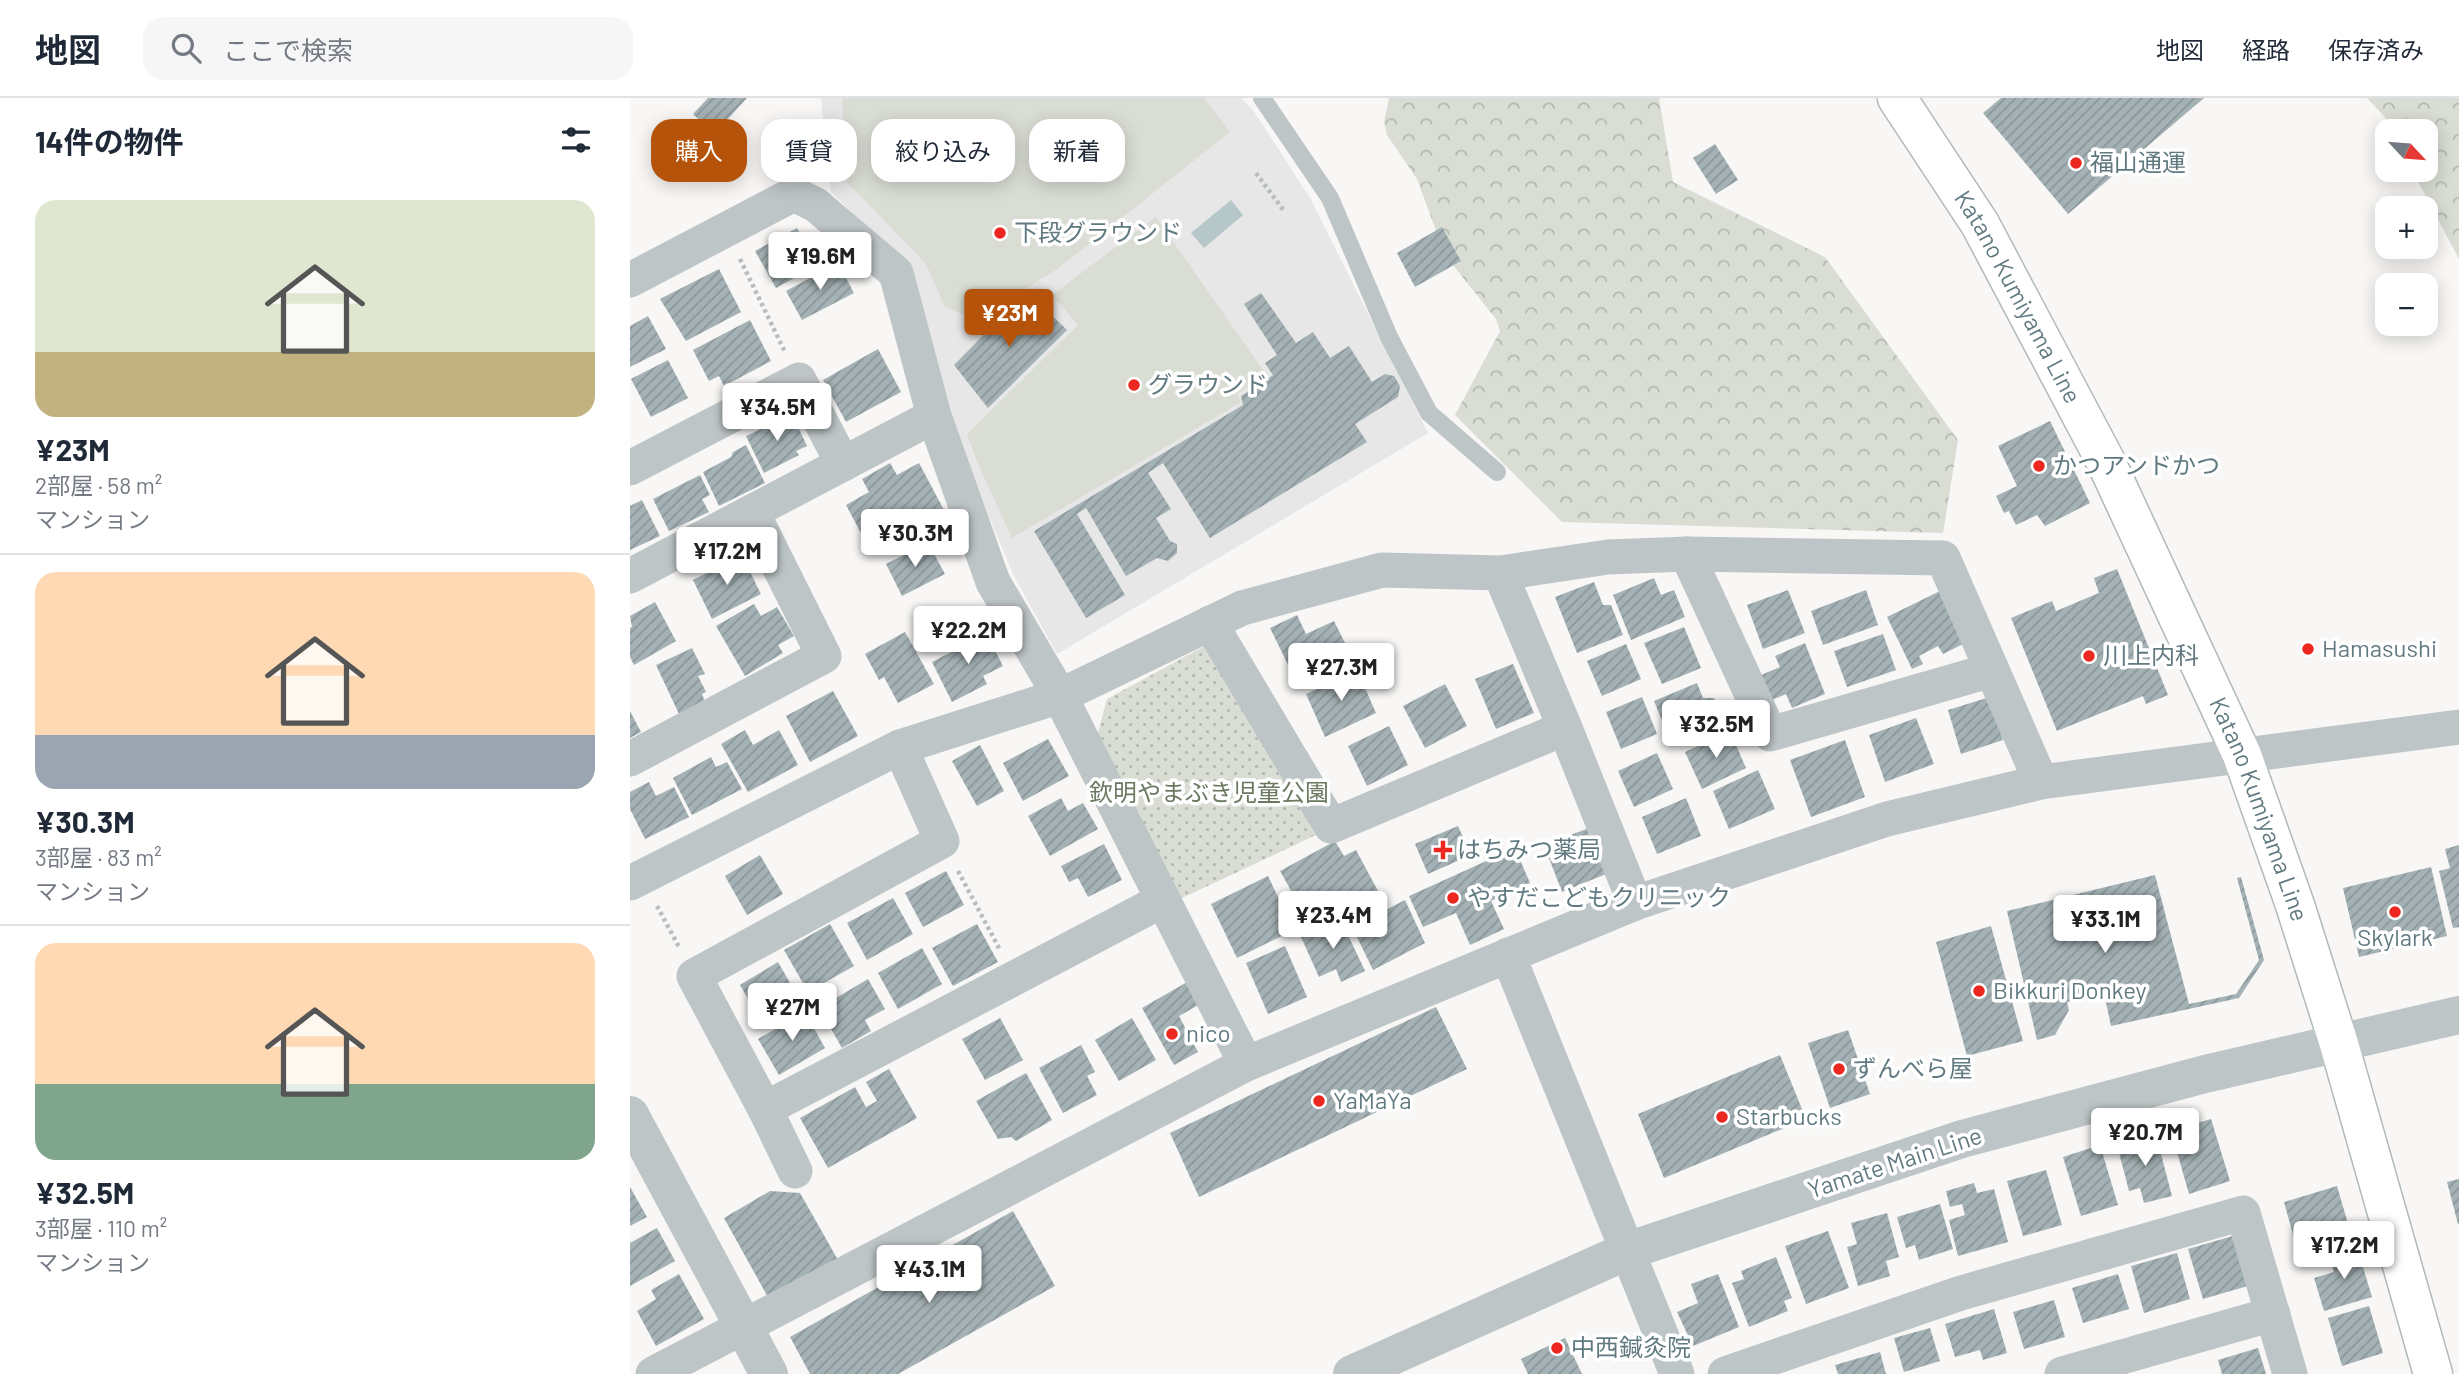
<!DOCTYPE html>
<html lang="ja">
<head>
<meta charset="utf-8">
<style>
	body { margin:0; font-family:Barlow,"Noto Sans JP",sans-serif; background:#f6f6f7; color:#1f2937; height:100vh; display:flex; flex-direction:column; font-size:26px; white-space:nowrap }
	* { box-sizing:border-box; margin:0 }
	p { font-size:23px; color:#747a83 }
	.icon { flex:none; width:38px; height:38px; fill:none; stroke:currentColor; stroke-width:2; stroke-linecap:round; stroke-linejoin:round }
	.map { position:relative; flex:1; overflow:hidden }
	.drawer { display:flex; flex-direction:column; background:#fff; width:630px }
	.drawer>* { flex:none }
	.guide { position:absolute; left:21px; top:21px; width:665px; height:63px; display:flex; gap:14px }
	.needle { width:46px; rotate:116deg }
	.tools { position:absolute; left:1745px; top:21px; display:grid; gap:14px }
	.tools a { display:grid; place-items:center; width:63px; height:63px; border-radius:14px; background:#fff; box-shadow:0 4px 18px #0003; font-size:35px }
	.price { position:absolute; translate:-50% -60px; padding:0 16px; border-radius:7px; background:#fff; color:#222; font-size:23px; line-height:46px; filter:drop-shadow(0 2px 4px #0008) }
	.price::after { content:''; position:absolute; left:50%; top:42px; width:21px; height:16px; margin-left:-10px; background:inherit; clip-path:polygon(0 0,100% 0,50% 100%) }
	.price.selected { background:#b45309; color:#fff }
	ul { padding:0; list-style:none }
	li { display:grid; align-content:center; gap:14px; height:371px; padding:0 35px }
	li+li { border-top:2px solid #e0e1e3 }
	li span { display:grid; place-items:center; height:217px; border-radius:21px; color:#555 }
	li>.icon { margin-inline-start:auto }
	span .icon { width:126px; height:126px; fill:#fffc; stroke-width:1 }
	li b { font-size:30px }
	h2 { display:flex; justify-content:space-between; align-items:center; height:84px; padding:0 35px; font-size:30px }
	.pill { padding:0 24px; border-radius:21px; background:#fff; box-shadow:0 4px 18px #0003; font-size:24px; line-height:63px }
	.pill.selected { background:#b45309; color:#fff }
	header { display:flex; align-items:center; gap:42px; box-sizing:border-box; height:98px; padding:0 35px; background:#fff; border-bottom:2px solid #e0e1e3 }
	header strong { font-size:33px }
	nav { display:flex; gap:38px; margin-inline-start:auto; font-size:24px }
	.search { width:490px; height:63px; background:#f6f6f7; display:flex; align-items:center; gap:18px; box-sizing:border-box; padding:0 24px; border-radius:21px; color:#747a83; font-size:26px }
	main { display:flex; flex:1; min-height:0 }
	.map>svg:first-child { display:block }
</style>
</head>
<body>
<header>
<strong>地図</strong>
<div class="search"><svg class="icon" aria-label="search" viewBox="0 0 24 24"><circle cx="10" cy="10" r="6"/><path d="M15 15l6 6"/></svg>ここで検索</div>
<nav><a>地図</a><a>経路</a><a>保存済み</a></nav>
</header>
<main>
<section class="drawer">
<h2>14件の物件<svg class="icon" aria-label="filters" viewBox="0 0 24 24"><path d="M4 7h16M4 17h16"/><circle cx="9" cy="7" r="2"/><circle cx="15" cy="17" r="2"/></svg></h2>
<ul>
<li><span style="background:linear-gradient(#dfe7d0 70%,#c2b280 0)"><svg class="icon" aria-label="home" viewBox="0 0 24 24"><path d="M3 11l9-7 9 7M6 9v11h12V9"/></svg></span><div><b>¥23M</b><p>2部屋 · 58 m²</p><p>マンション</p></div></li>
<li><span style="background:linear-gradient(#ffd9b3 75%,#9aa5b1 0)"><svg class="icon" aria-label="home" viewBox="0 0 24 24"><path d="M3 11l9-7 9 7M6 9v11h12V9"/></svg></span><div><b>¥30.3M</b><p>3部屋 · 83 m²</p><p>マンション</p></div></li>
<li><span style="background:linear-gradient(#ffd9b3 65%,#7fa58c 0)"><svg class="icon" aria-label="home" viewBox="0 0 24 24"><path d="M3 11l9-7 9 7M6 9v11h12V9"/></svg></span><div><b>¥32.5M</b><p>3部屋 · 110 m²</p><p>マンション</p></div></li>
</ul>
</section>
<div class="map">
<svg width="1829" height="1276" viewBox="0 0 1829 1276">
	<defs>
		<pattern id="forest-crowns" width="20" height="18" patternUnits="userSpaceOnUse" patternTransform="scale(1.75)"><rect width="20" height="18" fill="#d9ddd4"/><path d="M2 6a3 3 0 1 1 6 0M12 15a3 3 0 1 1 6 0" fill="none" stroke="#b3b8b1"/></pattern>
		<pattern id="park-dots" width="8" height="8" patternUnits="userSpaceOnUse" patternTransform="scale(1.75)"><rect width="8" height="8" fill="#d9ddd4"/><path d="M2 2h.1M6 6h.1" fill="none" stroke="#b3b8b1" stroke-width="1.8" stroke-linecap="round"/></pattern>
		<pattern id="building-hatch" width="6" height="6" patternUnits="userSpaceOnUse" patternTransform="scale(1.75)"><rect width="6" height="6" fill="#a5b2b5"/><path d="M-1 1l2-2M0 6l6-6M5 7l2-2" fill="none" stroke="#8a9699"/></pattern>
	</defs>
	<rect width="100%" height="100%" fill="#f8f7f5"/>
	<polygon fill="#e6e7e6" points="191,0 611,0 623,12 680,100 798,335 427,556 383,476 337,367 278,169 201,94"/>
	<g fill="#d9ddd4">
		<polygon points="212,0 574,0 600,34 426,172 344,221 315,209 296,166 217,84"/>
		<polygon points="526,119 637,278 607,296 611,304 382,440 349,368 337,336 448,227 422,197"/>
	</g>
	<g fill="url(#forest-crowns)">
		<polygon points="759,0 1029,0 1043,84 1195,159 1328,342 1313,435 932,424 825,317 870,233 866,221 815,157 787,81 757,37 754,24"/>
		<polygon points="1737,0 1829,0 1829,161 1782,72 1796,72 1796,33 1762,33 1754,18"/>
	</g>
	<polygon fill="url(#park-dots)" points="580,545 686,737 550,801 467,638 477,601"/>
	<polygon fill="#b6c7c9" points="601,102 613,117 574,150 561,135"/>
	<g fill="url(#building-hatch)">
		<polygon points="78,0 117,0 84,36 63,16"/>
		<polygon points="1371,0 1574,0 1438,116 1353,15"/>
		<polygon points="1085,46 1108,82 1086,96 1063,60"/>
		<polygon points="812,129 831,163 785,189 767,155"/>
		<polygon points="167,130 188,167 146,190 125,153"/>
		<polygon points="208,165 224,195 172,222 156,193"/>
		<polygon points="89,171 111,214 56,243 30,201"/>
		<polygon points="397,193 437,232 358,310 324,267"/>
		<polygon points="631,195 666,245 683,234 700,260 719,248 742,284 755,276 764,278 770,288 768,299 725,326 737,344 580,440 533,365 518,375 541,411 526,420 540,443 547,446 547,455 538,463 527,460 496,478 456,410 447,416 495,497 456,520 404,433 613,307 611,298 643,277 635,265 647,257 614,206"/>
		<polygon points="18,218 36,251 0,269 0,228"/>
		<polygon points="120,222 141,263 94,288 89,278 79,283 63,252"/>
		<polygon points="248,251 271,294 216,324 193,282"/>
		<polygon points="38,262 58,300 21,319 1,281"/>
		<polygon points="162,316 177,348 166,353 169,357 134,375 116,338"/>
		<polygon points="1420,323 1460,405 1415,428 1407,417 1386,427 1379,413 1374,415 1366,398 1387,388 1368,348"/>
		<polygon points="116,347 135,385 89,408 73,374 101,359 103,354"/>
		<polygon points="260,365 267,377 289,365 314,412 240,452 216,407 239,394 232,381"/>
		<polygon points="70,377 80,397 72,401 79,414 39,433 23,401"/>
		<polygon points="12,402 30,438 0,452 0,408"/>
		<polygon points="298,445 315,476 272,498 256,466"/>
		<polygon points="112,458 131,496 82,521 63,482"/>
		<polygon points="1487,471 1538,597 1516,606 1513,598 1427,633 1381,520 1422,503 1426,513 1469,495 1464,480"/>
		<polygon points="1024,480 1031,497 1044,492 1055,519 1001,542 983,497"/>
		<polygon points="964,484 973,507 981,507 993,537 947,555 925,499"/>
		<polygon points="1158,492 1175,535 1133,551 1117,507"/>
		<polygon points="1236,492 1248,527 1193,547 1181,513"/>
		<polygon points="1310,493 1335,545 1313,556 1308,548 1289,558 1293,566 1282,571 1257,519"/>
		<polygon points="25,504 46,543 4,567 0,559 0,530 2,529 0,518"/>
		<polygon points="124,506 131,518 147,509 164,538 148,547 153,555 115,578 86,528"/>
		<polygon points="667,517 676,536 704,523 722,559 668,587 640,530"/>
		<polygon points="1054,529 1071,570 1032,586 1014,545"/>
		<polygon points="354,531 373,568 353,578 357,586 322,604 302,564 333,548 331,543"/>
		<polygon points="275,534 304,586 268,605 254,579 249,582 235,556"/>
		<polygon points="1253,536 1266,572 1217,589 1204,553"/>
		<polygon points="1175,545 1195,596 1162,610 1156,596 1142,602 1131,577 1150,569 1145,558"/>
		<polygon points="996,546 1011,581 972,598 957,563"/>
		<polygon points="62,550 75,576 68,578 76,594 72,596 75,604 49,616 26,567"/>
		<polygon points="883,566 904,615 866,631 845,581"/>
		<polygon points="727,572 746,615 695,639 676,596"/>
		<polygon points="1067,585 1073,600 1084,600 1094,625 1042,647 1024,603"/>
		<polygon points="815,586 837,628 795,650 773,608"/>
		<polygon points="203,593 228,638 180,664 156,618"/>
		<polygon points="1012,599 1027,636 991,651 976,614"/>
		<polygon points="1360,599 1373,642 1331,656 1318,612"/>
		<polygon points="0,613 11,634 0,640"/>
		<polygon points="1286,620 1304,666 1255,684 1239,637"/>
		<polygon points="759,628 778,667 737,688 718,648"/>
		<polygon points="115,632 123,647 149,632 168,667 118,694 91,646"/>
		<polygon points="1100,633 1116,670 1072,691 1055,654"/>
		<polygon points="418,641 439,678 393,703 373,665"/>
		<polygon points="1215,642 1235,699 1181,719 1160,662"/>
		<polygon points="350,647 374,693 347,708 322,663"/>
		<polygon points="1027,655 1043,691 1004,709 988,673"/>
		<polygon points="81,659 86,669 97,664 112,691 62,717 43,680"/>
		<polygon points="1128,672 1145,711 1099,731 1083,693"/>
		<polygon points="19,684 26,698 44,689 59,719 15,741 0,711 0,694"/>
		<polygon points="431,700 438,713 453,705 468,731 420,758 398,718"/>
		<polygon points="1056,700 1071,738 1027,756 1012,719"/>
		<polygon points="828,728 841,757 798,776 785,746"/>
		<polygon points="959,730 976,776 932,794 914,747"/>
		<polygon points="705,743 714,758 726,752 748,793 682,830 650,773"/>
		<polygon points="474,746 492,782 458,799 448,780 439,784 431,768"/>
		<polygon points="1829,747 1829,829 1823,830 1809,773 1820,770 1815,751"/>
		<polygon points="885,750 900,785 861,803 874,831 840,847 826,815 793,829 779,798"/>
		<polygon points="130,757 153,796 117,817 95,778"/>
		<polygon points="1801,769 1817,838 1729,859 1713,790"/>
		<polygon points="316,773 334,807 293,829 275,795"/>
		<polygon points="1525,777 1559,906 1606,896 1629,862 1607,780 1611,779 1634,862 1609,900 1481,928 1474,895 1437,904 1439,912 1425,937 1407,942 1377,813"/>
		<polygon points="638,778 664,832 607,860 581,806"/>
		<polygon points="263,800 283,836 237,862 217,825"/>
		<polygon points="775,802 795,845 743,872 722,829"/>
		<polygon points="710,820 735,873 711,884 706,871 689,879 671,839"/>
		<polygon points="200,826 224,868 178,894 154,852"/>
		<polygon points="347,826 368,864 323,888 302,850"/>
		<polygon points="1361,828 1393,943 1337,958 1306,844"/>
		<polygon points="655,848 677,899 638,916 616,865"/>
		<polygon points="292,850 312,886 268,911 248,875"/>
		<polygon points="148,864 167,897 129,920 110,887"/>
		<polygon points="238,881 255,911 235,922 241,933 212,950 189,910"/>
		<polygon points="559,883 572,905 549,918 568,954 544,967 512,910"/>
		<polygon points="806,909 837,971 569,1099 540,1035"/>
		<polygon points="175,914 195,950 149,977 128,941"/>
		<polygon points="370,920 393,962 355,982 332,941"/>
		<polygon points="502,920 526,962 489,983 465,942"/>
		<polygon points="1218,932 1240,996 1200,1010 1178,945"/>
		<polygon points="451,947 465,974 457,978 467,997 433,1015 409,970"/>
		<polygon points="1150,957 1176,1021 1034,1080 1008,1016"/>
		<polygon points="259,971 287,1020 198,1070 170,1020 225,989 236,1009 247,1003 236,984"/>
		<polygon points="396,975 422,1022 386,1043 381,1039 368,1041 346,1003"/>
		<polygon points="1581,1021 1600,1083 1559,1096 1541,1033"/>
		<polygon points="1526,1037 1542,1098 1514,1105 1510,1090 1499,1093 1487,1047"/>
		<polygon points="1470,1047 1488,1107 1451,1118 1433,1059"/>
		<polygon points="1416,1072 1432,1127 1393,1138 1377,1083"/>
		<polygon points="1829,1081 1829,1126 1828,1126 1817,1084"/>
		<polygon points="1344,1085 1347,1095 1364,1091 1378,1144 1328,1158 1319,1122 1335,1117 1332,1106 1320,1109 1316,1093"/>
		<polygon points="1707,1088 1721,1136 1691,1145 1687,1133 1664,1140 1654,1104"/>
		<polygon points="0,1089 17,1119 0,1128"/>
		<polygon points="140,1093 170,1095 208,1162 139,1201 94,1120"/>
		<polygon points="1310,1106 1323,1151 1289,1162 1285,1147 1276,1150 1267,1119"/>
		<polygon points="383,1113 425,1188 268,1276 180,1276 160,1239"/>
		<polygon points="1257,1115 1269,1159 1256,1163 1260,1178 1228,1188 1217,1149 1227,1146 1221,1125"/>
		<polygon points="27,1130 45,1163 0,1188 0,1145"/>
		<polygon points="1198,1133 1219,1190 1176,1206 1155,1148"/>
		<polygon points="1606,1137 1621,1187 1573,1201 1558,1151"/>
		<polygon points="1727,1149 1742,1199 1694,1213 1684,1180 1704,1174 1698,1157"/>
		<polygon points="1547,1155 1560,1201 1514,1215 1501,1168"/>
		<polygon points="1146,1159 1162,1200 1154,1203 1158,1213 1119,1229 1102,1185 1114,1181 1111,1173"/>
		<polygon points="49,1176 74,1221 26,1248 7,1213 26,1201 21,1192"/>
		<polygon points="1088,1176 1109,1229 1063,1248 1047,1214 1068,1205 1061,1186"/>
		<polygon points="1488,1176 1499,1211 1453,1225 1442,1190"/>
		<polygon points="1424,1202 1435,1239 1394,1251 1383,1214"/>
		<polygon points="1739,1208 1753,1255 1712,1268 1698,1220"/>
		<polygon points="1364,1211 1377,1255 1353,1262 1350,1252 1325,1259 1315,1226"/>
		<polygon points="1300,1230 1310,1263 1274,1274 1264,1240"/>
		<polygon points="935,1240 952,1276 898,1276 891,1261"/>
		<polygon points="1628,1250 1636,1276 1592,1276 1588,1262"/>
		<polygon points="1250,1254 1256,1276 1208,1276 1205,1267"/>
	</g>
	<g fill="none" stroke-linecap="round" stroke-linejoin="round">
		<g stroke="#b0b9bc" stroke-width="41">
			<g id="secondary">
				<path id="s1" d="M1267 0 1350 126 1476 364 1612 657 1665 807 1709 946 1803 1276"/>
			</g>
		</g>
		<g stroke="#b8bdbf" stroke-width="4.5" stroke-dasharray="3.5 3.5" stroke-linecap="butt">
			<polyline points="626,75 654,113"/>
			<polyline points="110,161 155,254"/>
			<polyline points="328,773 370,852"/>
			<polyline points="27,808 49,849"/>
		</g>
		<polyline stroke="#bec5c7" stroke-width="18" points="632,0 700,100 759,239 799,315 867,374"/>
		<g stroke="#bec5c7" stroke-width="35">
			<polyline points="0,182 164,96 186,107 266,175 304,318 363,484 430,598 616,966"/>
			<polyline points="0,370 169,282 213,366"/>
			<polyline points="1057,456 1140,636 1362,572"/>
			<polyline points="870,475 935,630 1005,805"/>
			<polyline points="0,478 304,318"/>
			<polyline points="580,525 701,728 935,630"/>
			<polyline points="270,649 430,598 612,510 752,472 870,475 978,459 1057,456 1313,460 1411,684"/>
			<polyline points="0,661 194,558 122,414"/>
			<polyline points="0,785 270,649 312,743 64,878 135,1011 165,1073"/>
			<polyline points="878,857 1047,1276"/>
			<polyline points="135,1011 533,802"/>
			<polyline points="23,1276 616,966 1005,805 1257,721 1411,684 1829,629"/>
			<polyline points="1095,1276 1331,1195 1613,1115 1660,1276"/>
			<polyline points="1432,1276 1643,1216"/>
		</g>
		<g stroke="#bec5c7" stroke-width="38">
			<polyline points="0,1017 139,1276"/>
			<polyline points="722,1276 997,1153 1332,1041 1575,976 1829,917"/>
		</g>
		<use href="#secondary" stroke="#fff" stroke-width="38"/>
	</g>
	<g fill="#ec2720" stroke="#fff" stroke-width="2.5">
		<circle cx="1446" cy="65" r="7"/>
		<circle cx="370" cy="135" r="7"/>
		<circle cx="504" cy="287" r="7"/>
		<circle cx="1409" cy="368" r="7"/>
		<circle cx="1678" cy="551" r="7"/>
		<circle cx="1459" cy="558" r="7"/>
		<path d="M809.5 741.5h7v7h7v7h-7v7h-7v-7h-7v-7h7z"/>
		<circle cx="823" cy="800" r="7"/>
		<circle cx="1765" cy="814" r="7"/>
		<circle cx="1349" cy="893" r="7"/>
		<circle cx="542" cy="936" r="7"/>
		<circle cx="1209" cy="971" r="7"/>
		<circle cx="689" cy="1003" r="7"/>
		<circle cx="1092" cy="1019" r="7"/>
		<circle cx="927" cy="1250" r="7"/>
	</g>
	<g text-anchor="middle" stroke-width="7" stroke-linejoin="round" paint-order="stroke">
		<g font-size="24" fill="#617a81" stroke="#fff" text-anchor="start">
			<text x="1460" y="73">福山通運</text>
			<text x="384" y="143">下段グラウンド</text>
			<text x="518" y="295">グラウンド</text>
			<text x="1423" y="376">かつアンドかつ</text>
			<text x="1692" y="559">Hamasushi</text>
			<text x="1473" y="566">川上内科</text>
			<text x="827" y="760">はちみつ薬局</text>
			<text x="837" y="808">やすだこどもクリニック</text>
			<text x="1765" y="848" text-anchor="middle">Skylark</text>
			<text x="1363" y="901">Bikkuri Donkey</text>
			<text x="556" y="944">nico</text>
			<text x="1223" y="979">ずんべら屋</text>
			<text x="703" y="1011">YaMaYa</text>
			<text x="1106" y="1027">Starbucks</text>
			<text x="941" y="1258">中西鍼灸院</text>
		</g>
		<g font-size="24" fill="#617a81" stroke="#fff">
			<text dy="8" stroke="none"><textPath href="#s1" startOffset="233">Katano Kumiyama Line</textPath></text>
			<text dy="8" stroke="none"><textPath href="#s1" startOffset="800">Katano Kumiyama Line</textPath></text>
			<text transform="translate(1265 1065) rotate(-18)" y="8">Yamate Main Line</text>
		</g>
		<g font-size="24" fill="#6a7960" stroke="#fff">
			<text x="579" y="703">欽明やまぶき児童公園</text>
		</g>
	</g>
</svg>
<div class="tools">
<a><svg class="needle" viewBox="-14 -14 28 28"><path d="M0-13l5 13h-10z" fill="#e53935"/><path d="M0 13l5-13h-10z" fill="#747a83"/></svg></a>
<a>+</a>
<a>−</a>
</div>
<b class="price" style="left:190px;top:194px">¥19.6M</b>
<b class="price selected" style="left:379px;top:251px">¥23M</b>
<b class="price" style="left:147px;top:345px">¥34.5M</b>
<b class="price" style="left:285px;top:471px">¥30.3M</b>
<b class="price" style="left:97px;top:489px">¥17.2M</b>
<b class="price" style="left:338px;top:568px">¥22.2M</b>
<b class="price" style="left:711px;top:605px">¥27.3M</b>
<b class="price" style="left:1086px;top:662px">¥32.5M</b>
<b class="price" style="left:703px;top:853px">¥23.4M</b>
<b class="price" style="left:1475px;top:857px">¥33.1M</b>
<b class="price" style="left:162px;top:945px">¥27M</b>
<b class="price" style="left:1515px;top:1070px">¥20.7M</b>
<b class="price" style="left:1714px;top:1183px">¥17.2M</b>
<b class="price" style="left:299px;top:1207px">¥43.1M</b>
<div class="guide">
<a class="pill selected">購入</a>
<a class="pill">賃貸</a>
<a class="pill">絞り込み</a>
<a class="pill">新着</a>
</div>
</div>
</main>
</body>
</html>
